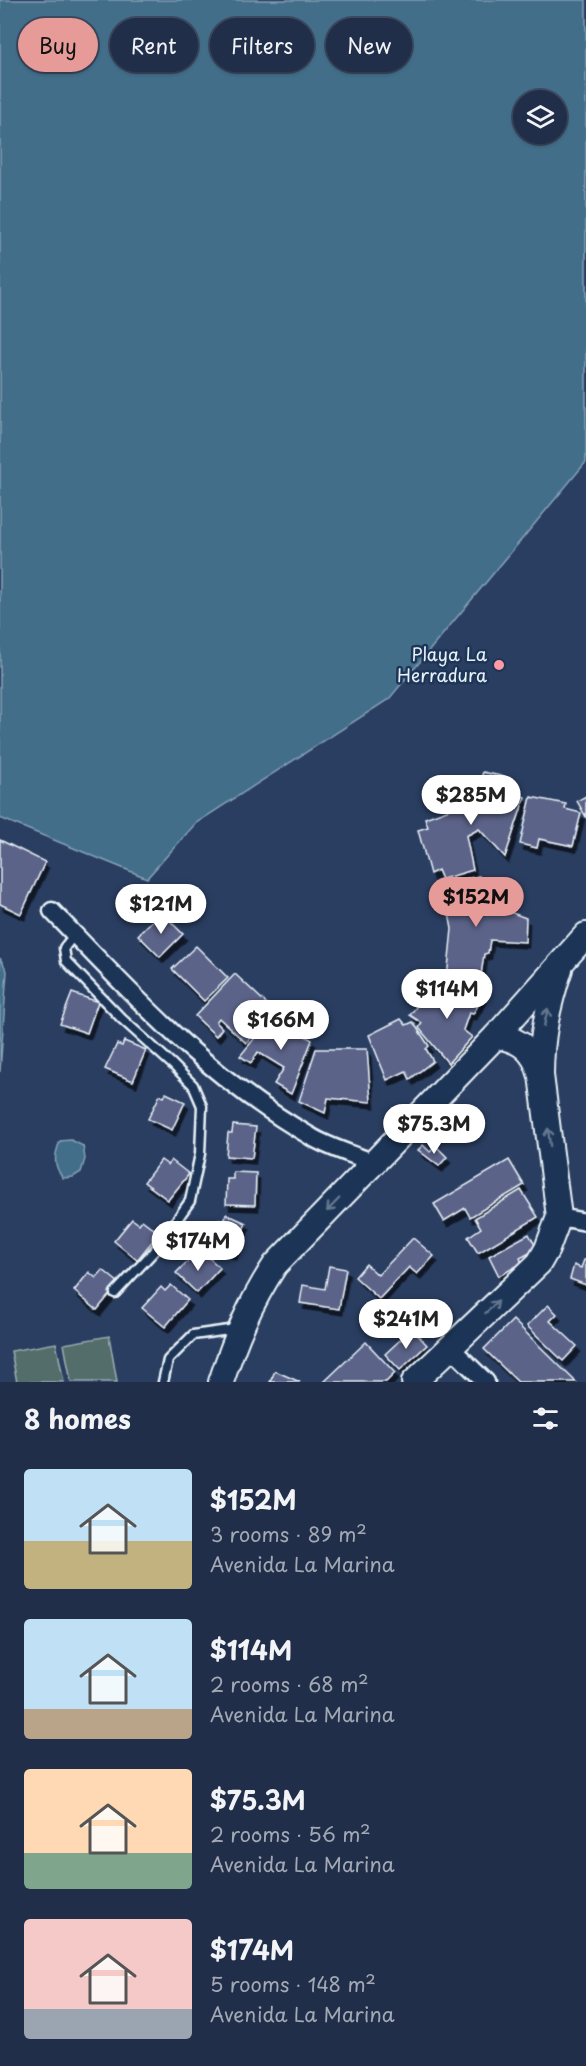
<!DOCTYPE html>
<html lang="en">
<head>
<meta charset="utf-8">
<style>
	body { margin:0; font-family:"Playpen Sans",sans-serif; background:#283650; color:#f1f3f6; height:100vh; display:flex; flex-direction:column; font-size:22px; white-space:nowrap }
	* { box-sizing:border-box; margin:0 }
	p { font-size:20px; color:#a2a8b4 }
	.icon { flex:none; width:33px; height:33px; fill:none; stroke:currentColor; stroke-width:2; stroke-linecap:round; stroke-linejoin:round }
	.map { position:relative; height:1382px; overflow:hidden }
	.details { display:flex; flex-direction:column; background:#202e49; flex:1 }
	.details>* { flex:none }
	.guide { position:absolute; left:18px; top:18px; width:550px; height:54px; display:flex; gap:12px }
	.buttons { position:absolute; left:513px; top:90px; display:grid; gap:12px }
	.buttons a { display:grid; place-items:center; width:54px; height:54px; border-radius:50%; background:#202e49; box-shadow:0 2px 4px #0004,0 0 0 2px #3d4a61; font-size:30px }
	.price { position:absolute; translate:-50% -51px; padding:0 14px; border-radius:21px; background:#fff; color:#222; font-size:20px; line-height:39px; filter:drop-shadow(0 2px 3px #0008) }
	.price::after { content:''; position:absolute; left:50%; top:36px; width:18px; height:14px; margin-left:-9px; background:inherit; clip-path:polygon(0 0,100% 0,50% 100%) }
	.price.active { background:#e69b98; color:#111 }
	ul { padding:0; list-style:none }
	li { display:flex; align-items:center; gap:18px; height:150px; padding:0 24px }
	li span { display:grid; place-items:center; flex:none; width:168px; height:120px; border-radius:6px; color:#555 }
	li>.icon { margin-inline-start:auto }
	span .icon { width:72px; height:72px; fill:#fffc; stroke-width:1 }
	li b { font-size:26px }
	h2 { display:flex; justify-content:space-between; align-items:center; height:72px; padding:0 24px; font-size:26px }
	.pill { padding:0 21px; border-radius:27px; background:#202e49; box-shadow:0 2px 4px #0004,0 0 0 2px #3d4a61; font-size:21px; line-height:54px }
	.pill.active { background:#e69b98; color:#111 }
	.map>svg:first-child { display:block }
</style>
</head>
<body>
<div class="map">
<svg width="586" height="1382" viewBox="0 0 586 1382">
	<defs>
		<filter id="shadow"><feDropShadow dx="3.5" dy="6" stdDeviation="0" flood-color="#0009"/></filter>
	</defs>
	<rect width="100%" height="100%" fill="#2a3e61"/>
	<filter id="ink" filterUnits="userSpaceOnUse"><feTurbulence type="fractalNoise" baseFrequency=".0167" numOctaves="2"/><feDisplacementMap in="SourceGraphic" scale="12" xChannelSelector="R" yChannelSelector="G"/><feConvolveMatrix kernelMatrix="1 2 1 2 8 2 1 2 1" color-interpolation-filters="sRGB"/></filter>
	<g filter="url(#ink)">
		<g fill="#526d6a" stroke="#9dafb1" stroke-width="1.5">
			<polygon points="109,1336 117,1382 71,1382 64,1344"/>
			<polygon points="56,1343 64,1382 17,1382 11,1351"/>
		</g>
		<g fill="#436e8a" stroke="#85a2b6" stroke-width="1.5" fill-rule="evenodd">
			<path d="M0 0H586V462L389 699 196 823 147 878 0 818ZM556 100V134H524V100Z"/>
			<polygon points="0,958 7,971 0,1072"/>
			<path d="M71 1140 83 1146 85 1159 81 1172 73 1177 63 1178C53 1165 54 1156 60 1141Z"/>
		</g>
		<g fill="#5c6389" stroke="#e8f1f8" stroke-width="1.5" filter="url(#shadow)">
			<polygon points="483,772 510,778 507,790 525,797 505,857 479,829 466,836 473,870 442,879 438,870 430,874 418,830 428,827 425,818 458,806 476,794"/>
			<polygon points="586,796 586,817 577,801"/>
			<polygon points="531,797 566,804 565,809 581,813 573,846 539,839 537,848 520,844"/>
			<polygon points="0,840 45,862 21,914 0,904"/>
			<polygon points="479,876 486,903 526,918 525,942 490,940 488,953 484,954 480,982 447,978 452,929 443,883"/>
			<polygon points="161,912 183,934 160,957 138,935"/>
			<polygon points="196,946 228,978 204,1001 172,969"/>
			<polygon points="235,974 268,1005 262,1012 269,1019 246,1043 219,1018 216,1022 222,1028 216,1036 195,1016"/>
			<polygon points="446,985 483,997 473,1014 469,1013 463,1030 472,1037 448,1063 419,1028 422,1023 410,1015 422,999 434,1005"/>
			<polygon points="72,993 98,1002 87,1033 60,1024"/>
			<polygon points="273,1016 312,1040 291,1094 274,1084 284,1068 258,1052 251,1063 240,1056"/>
			<polygon points="401,1019 406,1025 413,1022 429,1046 426,1049 433,1061 410,1079 406,1071 387,1080 369,1035"/>
			<polygon points="124,1041 146,1050 133,1081 105,1069 117,1044 122,1046"/>
			<polygon points="316,1049 367,1049 371,1102 328,1098 325,1113 299,1101"/>
			<polygon points="166,1093 185,1102 172,1130 148,1119 160,1095 164,1097"/>
			<polygon points="233,1125 256,1127 252,1158 226,1156 228,1133 232,1133"/>
			<polygon points="423,1145 430,1152 436,1146 447,1157 439,1166 418,1150"/>
			<polygon points="161,1160 168,1165 171,1160 189,1174 168,1200 144,1182"/>
			<polygon points="509,1160 524,1185 470,1217 465,1208 444,1221 434,1204"/>
			<polygon points="233,1172 256,1173 255,1205 226,1204 227,1179 233,1179"/>
			<polygon points="521,1190 538,1217 478,1253 468,1237 481,1228 475,1218"/>
			<polygon points="226,1214 246,1223 233,1254 209,1243 219,1220 223,1221"/>
			<polygon points="132,1219 139,1224 142,1220 159,1233 137,1260 114,1241"/>
			<polygon points="529,1234 537,1249 520,1258 522,1263 499,1276 489,1256"/>
			<polygon points="413,1238 434,1256 417,1274 409,1267 379,1299 355,1277 366,1264 378,1275"/>
			<polygon points="203,1252 220,1268 197,1293 176,1273 194,1255 197,1258"/>
			<polygon points="584,1260 586,1260 586,1285 570,1279 574,1265 581,1268"/>
			<polygon points="329,1266 346,1269 339,1309 300,1303 303,1285 325,1289"/>
			<polygon points="103,1270 119,1283 97,1310 74,1291 89,1272 96,1278"/>
			<polygon points="171,1285 188,1300 165,1327 142,1308 161,1287 165,1291"/>
			<polygon points="548,1305 557,1314 550,1321 577,1346 563,1361 527,1326"/>
			<polygon points="513,1320 576,1382 518,1382 484,1349"/>
			<polygon points="412,1329 427,1345 400,1370 385,1354"/>
			<polygon points="366,1342 395,1373 386,1382 324,1382"/>
			<polygon points="275,1371 300,1382 270,1382"/>
		</g>
		<g fill="none" stroke-linecap="round" stroke-linejoin="round">
			<g stroke="#e8f1f8" stroke-width="13">
				<g id="service">
					<polyline points="74,935 64,948 66,961 122,1019 172,1064 193,1085 202,1106 200,1154 190,1201 156,1249 115,1293"/>
					<polyline points="163,1382 168,1360 193,1335 236,1329"/>
				</g>
			</g>
			<g stroke="#e8f1f8" stroke-width="21">
				<g id="minor">
					<path d="M52 911C134 996 206 1076 310 1136 329 1148 353 1154 374 1163"/>
					<polyline points="559,1217 586,1222"/>
					<polyline points="450,1347 486,1382"/>
				</g>
			</g>
			<g stroke="#e8f1f8" stroke-width="28">
				<g id="secondary">
					<path d="M496 1036C519 1039 534 1050 540 1073"/>
					<path d="M221 1382C235 1339 250 1303 275 1265L496 1036 586 935"/>
					<path d="M414 1382 539 1263 547 1249 559 1217 541 1075C541 1037 548 1005 560 969"/>
				</g>
			</g>
			<use href="#service" stroke="#1d3557" stroke-width="8"/>
			<use href="#minor" stroke="#1d3557" stroke-width="16"/>
			<use href="#secondary" stroke="#1d3557" stroke-width="24"/>
		</g>
		<defs><path id="oneway-shaft" d="M-6 0H5M1.5-3L5.5 0L1.5 3" fill="none" stroke-width="1.6" stroke-linecap="round" stroke-linejoin="round" transform="scale(1.5)"/></defs>
		<g stroke="#64778f">
			<use href="#oneway-shaft" transform="translate(546 1017) rotate(-78)"/>
			<use href="#oneway-shaft" transform="translate(549 1137) rotate(-97)"/>
			<use href="#oneway-shaft" transform="translate(333 1205) rotate(134)"/>
			<use href="#oneway-shaft" transform="translate(492 1307) rotate(-43)"/>
		</g>
	</g>
	<circle fill="#ff9aa2" stroke="#1d3557" stroke-width="2" cx="499" cy="665" r="6"/>
	<g text-anchor="middle" stroke-width="5" stroke-linejoin="round" paint-order="stroke">
		<g font-size="18" fill="#e8f1f8" stroke="#1d3557" text-anchor="end">
			<text x="487" y="661">Playa La<tspan x="487" dy="21">Herradura</tspan></text>
		</g>
	</g>
</svg>
<div class="buttons">
<a><svg class="icon" aria-label="layers" viewBox="0 0 24 24"><path d="M12 4l9 5-9 5-9-5zM3 14l9 5 9-5"/></svg></a>
</div>
<b class="price" style="left:471px;top:826px">$285M</b>
<b class="price active" style="left:476px;top:928px">$152M</b>
<b class="price" style="left:161px;top:935px">$121M</b>
<b class="price" style="left:447px;top:1020px">$114M</b>
<b class="price" style="left:281px;top:1051px">$166M</b>
<b class="price" style="left:434px;top:1155px">$75.3M</b>
<b class="price" style="left:198px;top:1272px">$174M</b>
<b class="price" style="left:406px;top:1350px">$241M</b>
<div class="guide">
<a class="pill active">Buy</a>
<a class="pill">Rent</a>
<a class="pill">Filters</a>
<a class="pill">New</a>
</div>
</div>
<section class="details">
<h2>8 homes<svg class="icon" aria-label="filters" viewBox="0 0 24 24"><path d="M4 7h16M4 17h16"/><circle cx="9" cy="7" r="2"/><circle cx="15" cy="17" r="2"/></svg></h2>
<ul>
<li><span style="background:linear-gradient(#bfe0f5 60%,#c2b280 0)"><svg class="icon" aria-label="home" viewBox="0 0 24 24"><path d="M3 11l9-7 9 7M6 9v11h12V9"/></svg></span><div><b>$152M</b><p>3 rooms · 89 m²</p><p>Avenida La Marina</p></div></li>
<li><span style="background:linear-gradient(#bfe0f5 75%,#b9a48a 0)"><svg class="icon" aria-label="home" viewBox="0 0 24 24"><path d="M3 11l9-7 9 7M6 9v11h12V9"/></svg></span><div><b>$114M</b><p>2 rooms · 68 m²</p><p>Avenida La Marina</p></div></li>
<li><span style="background:linear-gradient(#ffd9b3 70%,#7fa58c 0)"><svg class="icon" aria-label="home" viewBox="0 0 24 24"><path d="M3 11l9-7 9 7M6 9v11h12V9"/></svg></span><div><b>$75.3M</b><p>2 rooms · 56 m²</p><p>Avenida La Marina</p></div></li>
<li><span style="background:linear-gradient(#f6c9c9 75%,#9aa5b1 0)"><svg class="icon" aria-label="home" viewBox="0 0 24 24"><path d="M3 11l9-7 9 7M6 9v11h12V9"/></svg></span><div><b>$174M</b><p>5 rooms · 148 m²</p><p>Avenida La Marina</p></div></li>
</ul>
</section>
</body>
</html>
